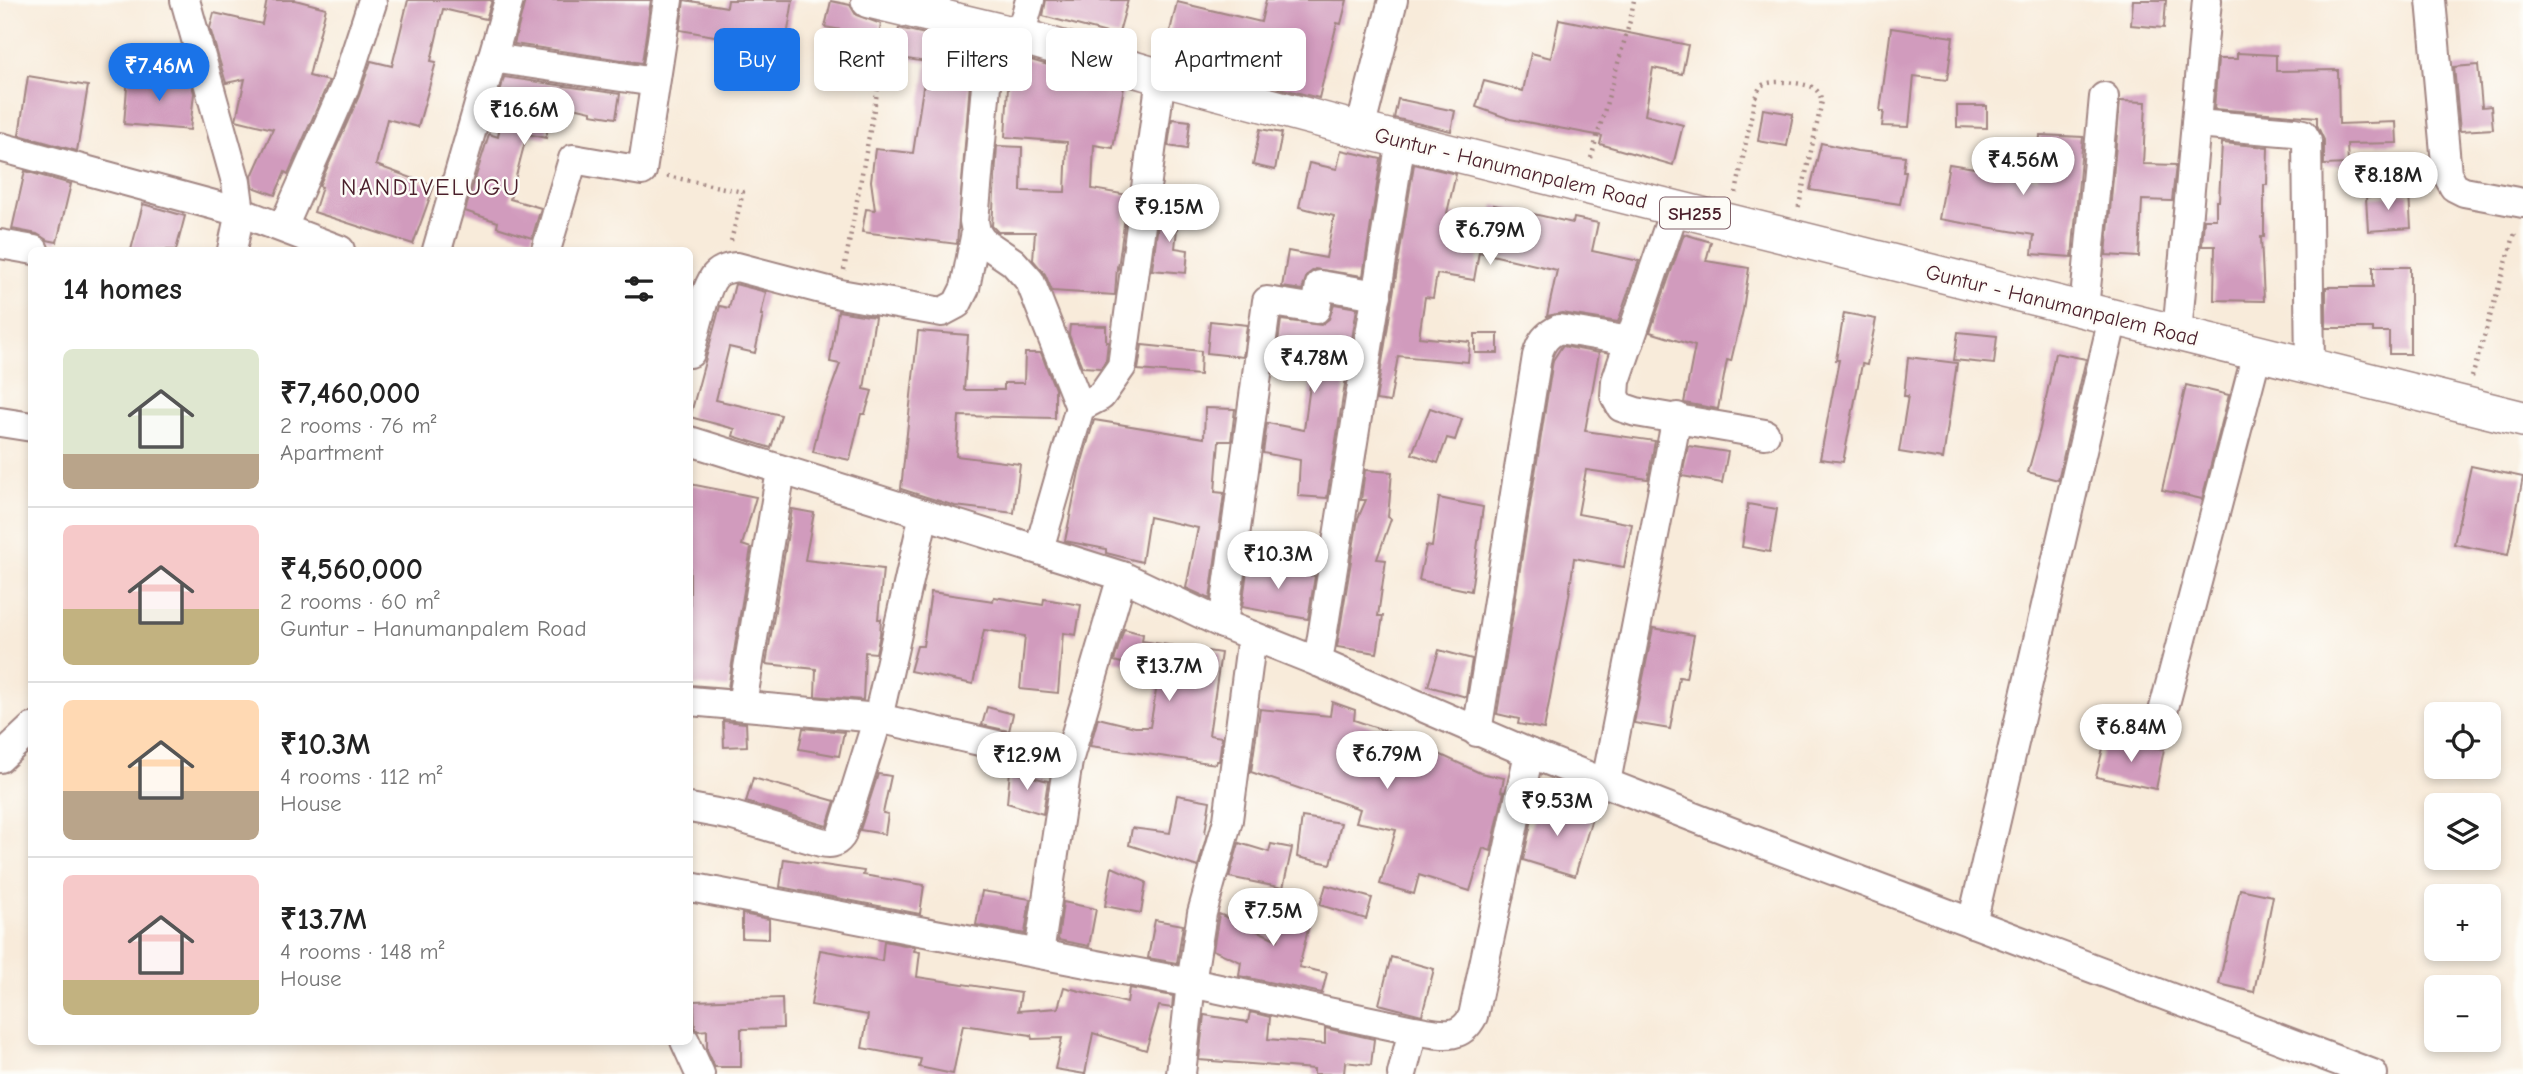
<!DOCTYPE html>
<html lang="en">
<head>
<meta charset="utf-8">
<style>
	body { margin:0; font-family:"Comic Neue",sans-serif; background:#f6f6f6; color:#222; height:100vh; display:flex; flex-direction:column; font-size:26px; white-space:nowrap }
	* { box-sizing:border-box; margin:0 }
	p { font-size:23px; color:#767676 }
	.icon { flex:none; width:38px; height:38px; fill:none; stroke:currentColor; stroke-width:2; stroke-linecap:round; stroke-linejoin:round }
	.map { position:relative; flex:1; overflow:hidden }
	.side { position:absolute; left:28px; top:247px; width:665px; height:798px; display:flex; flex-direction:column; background:#fff; border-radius:10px; box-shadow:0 4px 10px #0003 }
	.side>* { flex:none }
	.top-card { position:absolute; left:714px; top:28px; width:665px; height:63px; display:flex; gap:14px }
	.tools { position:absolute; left:2424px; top:702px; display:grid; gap:14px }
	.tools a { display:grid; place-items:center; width:77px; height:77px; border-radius:10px; background:#fff; box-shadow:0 4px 10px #0003; font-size:35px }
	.price { position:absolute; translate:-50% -60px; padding:0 16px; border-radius:24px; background:#fff; color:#222; font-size:23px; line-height:46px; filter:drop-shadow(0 2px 4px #0008) }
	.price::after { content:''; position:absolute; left:50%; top:42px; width:21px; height:16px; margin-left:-10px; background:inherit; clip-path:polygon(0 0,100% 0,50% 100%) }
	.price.active { background:#1a73e8; color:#fff }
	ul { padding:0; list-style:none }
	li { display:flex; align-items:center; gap:21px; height:175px; padding:0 35px }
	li+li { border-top:2px solid #e0e0e0 }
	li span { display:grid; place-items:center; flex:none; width:196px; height:140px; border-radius:10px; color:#555 }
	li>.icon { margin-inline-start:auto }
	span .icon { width:84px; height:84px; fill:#fffc; stroke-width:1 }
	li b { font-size:30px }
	h2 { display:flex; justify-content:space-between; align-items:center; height:84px; padding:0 35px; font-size:30px }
	.tag { padding:0 24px; border-radius:10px; background:#fff; box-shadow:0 4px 10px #0003; font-size:24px; line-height:63px }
	.tag.active { background:#1a73e8; color:#fff }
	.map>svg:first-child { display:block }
</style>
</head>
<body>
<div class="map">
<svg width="2523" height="1074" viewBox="0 0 2523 1074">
	<rect width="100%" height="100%" fill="#fdfcf7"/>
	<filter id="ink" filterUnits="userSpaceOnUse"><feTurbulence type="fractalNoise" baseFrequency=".0143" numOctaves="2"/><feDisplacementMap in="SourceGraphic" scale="14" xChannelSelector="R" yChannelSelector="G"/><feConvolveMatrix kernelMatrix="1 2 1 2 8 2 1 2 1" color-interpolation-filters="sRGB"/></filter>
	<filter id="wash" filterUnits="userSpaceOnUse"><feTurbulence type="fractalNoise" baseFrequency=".00686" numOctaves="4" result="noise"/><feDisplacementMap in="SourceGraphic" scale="28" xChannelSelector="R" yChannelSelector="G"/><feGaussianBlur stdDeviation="1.57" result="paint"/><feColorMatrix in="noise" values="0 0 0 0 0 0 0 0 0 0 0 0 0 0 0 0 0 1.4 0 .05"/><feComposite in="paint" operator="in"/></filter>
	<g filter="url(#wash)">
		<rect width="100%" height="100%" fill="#f8ebda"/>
		<g id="blocks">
			<g fill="#d19bbd">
				<polygon points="267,0 295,0 326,8 309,76 329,81 288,174 285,172 275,195 253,187 252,176 273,129 236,120 245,79 226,83 210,28 214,13 262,24"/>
				<polygon points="408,0 492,0 486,19 443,9 431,61 436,62 418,127 387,119 376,165 434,186 413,244 314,212 322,187 319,186 359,96 371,61 392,66"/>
				<polygon points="525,0 651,0 642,63 514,44"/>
				<polygon points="684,0 727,7 728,0 793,0 783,61 778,60 777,65 723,56 726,38 680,30"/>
				<polygon points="1046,0 1128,0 1118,36 1043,16"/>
				<polygon points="1266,0 1347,0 1341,24 1337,23 1319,98 1279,88 1280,82 1165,52 1177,2 1261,22"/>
				<polygon points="2133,0 2166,0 2164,28 2131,25"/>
				<polygon points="831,1 850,5 856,15 881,24 879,37 825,27"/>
				<polygon points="1559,19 1688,45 1682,74 1653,68 1645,115 1683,125 1673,165 1600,144 1602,136 1510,119 1476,107 1484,81 1523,91 1531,53 1551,58"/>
				<polygon points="899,28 973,45 957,244 862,232 866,209 875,210 871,181 875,149 913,153 927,62 894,57"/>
				<polygon points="1891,28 1953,37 1947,80 1914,76 1909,127 1882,126 1884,111 1880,111"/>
				<polygon points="2237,53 2276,55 2276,71 2338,70 2339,124 2396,122 2397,143 2347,144 2348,164 2324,165 2324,140 2317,125 2317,117 2214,109 2218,59 2237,59"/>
				<polygon points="1010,54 1124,87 1113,148 1094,145 1092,189 1128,195 1118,268 1117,267 1115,295 1052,291 1045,274 1033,260 1035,232 998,232 992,226 997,146 1022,147 1021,191 1065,192 1067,142 1005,137"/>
				<polygon points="2478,65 2482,107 2491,106 2493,129 2460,131 2454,67"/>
				<polygon points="28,76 88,86 77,151 19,135"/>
				<polygon points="128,76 191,82 194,93 190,130 124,124"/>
				<polygon points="504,77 620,94 616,118 591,114 591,111 552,102 546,138 527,134 510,199 541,208 532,238 497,227 498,222 465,211 489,134 498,137 506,93 500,92"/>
				<polygon points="1398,99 1455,111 1451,131 1394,118"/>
				<polygon points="2120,101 2146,102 2143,164 2176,165 2172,201 2142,200 2139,257 2106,255"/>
				<polygon points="1957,106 1987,106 1987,128 1957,127"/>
				<polygon points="1763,109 1793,114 1787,146 1758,141"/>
				<polygon points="1172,119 1190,121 1187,149 1168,146"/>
				<polygon points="1260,129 1282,133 1275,170 1253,165"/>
				<polygon points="2040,135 2083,137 2072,257 2032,254 2034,235 1939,219 1949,164 2037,178"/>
				<polygon points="1821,143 1857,151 1905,156 1903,172 1906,172 1900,204 1810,190"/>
				<polygon points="2222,143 2268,147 2267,185 2264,185 2264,237 2261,237 2264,301 2214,300 2215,246 2202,246 2204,219 2216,219 2216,201 2219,201"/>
				<polygon points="1341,150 1381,159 1363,276 1315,269 1307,275 1302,290 1282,287 1288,251 1326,258 1334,216 1299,207 1309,163 1337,169"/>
				<polygon points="1414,164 1456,174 1447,213 1490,223 1494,205 1573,223 1574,218 1598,223 1592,251 1639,261 1618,322 1562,313 1547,316 1557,270 1479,252 1474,280 1437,274 1433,298 1425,297 1419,337 1470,342 1468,362 1398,356 1390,402 1376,400"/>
				<polygon points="25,171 71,184 57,242 47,240 37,234 12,229"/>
				<polygon points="2409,194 2411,228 2368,231 2366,197"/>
				<polygon points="143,204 185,216 176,250 131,250"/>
				<polygon points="1160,208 1179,210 1175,248 1188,250 1186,273 1152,270"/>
				<polygon points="1684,234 1711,242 1706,261 1749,268 1743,310 1731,361 1727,360 1718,409 1684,403 1695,346 1650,332"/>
				<polygon points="2373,267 2410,267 2410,354 2389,354 2389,332 2373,332 2373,328 2326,328 2326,287 2373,287"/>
				<polygon points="735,284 766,292 761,315 763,315 755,353 729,347 716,400 781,415 771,448 733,436 735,429 690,417 720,306 729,308"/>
				<polygon points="1334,304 1357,308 1327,498 1298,496 1300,460 1263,453 1267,423 1304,430 1311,378 1274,373 1281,320 1321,325 1329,319"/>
				<polygon points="838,311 875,317 864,389 872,391 865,414 861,414 850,460 813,452 821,416 840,364 830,362"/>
				<polygon points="1844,313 1876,319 1867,365 1862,364 1843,462 1820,459 1839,360 1836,360"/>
				<polygon points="1210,321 1247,325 1243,357 1207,353"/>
				<polygon points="1070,325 1106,326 1106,342 1108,342 1106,360 1101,368 1082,367 1069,335"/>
				<polygon points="918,331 968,335 964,390 1004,390 1004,383 1024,383 1025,353 1041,353 1055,389 1055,418 959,416 956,456 1020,464 1014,513 955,506 901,489"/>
				<polygon points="1958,332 1997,336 1994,364 1954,360"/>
				<rect x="1475" y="334" width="23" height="19"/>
				<polygon points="1142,345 1201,351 1200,375 1138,370"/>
				<polygon points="1562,346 1599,353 1585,431 1655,441 1648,479 1586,470 1578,514 1632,524 1624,567 1574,558 1569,596 1544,729 1518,724 1519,719 1497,714 1553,360"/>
				<polygon points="2055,353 2086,359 2058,480 2028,472 2040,429"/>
				<polygon points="1908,357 1957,363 1943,459 1899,452 1908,396 1904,396"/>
				<polygon points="2186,385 2229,395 2202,499 2162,490"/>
				<polygon points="1205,408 1235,409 1231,441 1219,441 1215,492 1224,493 1210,599 1186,588 1198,528 1149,517 1142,562 1106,553 1106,549 1065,541 1079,472 1094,420 1204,438"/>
				<polygon points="1430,408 1462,419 1455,440 1447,438 1438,463 1412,454"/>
				<polygon points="1688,446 1728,452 1722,483 1682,476"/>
				<polygon points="2471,466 2523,477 2508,555 2454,544"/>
				<polygon points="1365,470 1392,472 1388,517 1391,519 1377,559 1386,560 1378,616 1383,616 1377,653 1337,647 1358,518 1366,500 1361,500"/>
				<polygon points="690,484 756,497 742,545 751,548 728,688 690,685"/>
				<polygon points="1439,498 1483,507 1471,591 1419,580 1426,546 1432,547"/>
				<polygon points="1748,504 1777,509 1770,552 1742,547"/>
				<polygon points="792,509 814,513 805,560 883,569 878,619 881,619 880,634 876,653 865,652 863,700 815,696 816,669 766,664"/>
				<polygon points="1248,563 1315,576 1308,619 1242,607"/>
				<polygon points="931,592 993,601 994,597 1043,605 1044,599 1081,605 1076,635 1063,633 1058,693 1020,689 1025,636 984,630 973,684 910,671 917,646 923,646"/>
				<polygon points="1653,628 1694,635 1686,678 1679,677 1670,729 1634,723"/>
				<polygon points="1124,629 1143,634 1142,641 1221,653 1209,735 1222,737 1219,761 1217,761 1216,764 1090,746 1098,718 1135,727 1150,727 1159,673 1114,661"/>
				<polygon points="1439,650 1472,659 1466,697 1428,686"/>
				<polygon points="1332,702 1355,710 1354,720 1398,735 1480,773 1504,778 1501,791 1504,792 1491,851 1483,848 1470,891 1419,875 1414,894 1380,884 1396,830 1356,822 1360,809 1251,772 1260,709 1330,716"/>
				<polygon points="987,707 1013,714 1009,731 982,725"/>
				<polygon points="723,721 746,723 747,746 724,747"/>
				<polygon points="803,728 844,732 839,756 799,749"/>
				<polygon points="2105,740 2164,749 2156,789 2096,777"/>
				<polygon points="1010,771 1048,781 1043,814 1007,803"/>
				<polygon points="878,774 891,776 883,813 888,814 885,834 860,830"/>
				<polygon points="753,778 835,801 827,826 746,802"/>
				<polygon points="1177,795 1210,801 1205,833 1207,834 1198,867 1129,845 1132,828 1170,833"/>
				<polygon points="1536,801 1592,818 1575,876 1523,860"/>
				<polygon points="1302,817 1341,823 1331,864 1297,857"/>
				<polygon points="1239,843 1269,852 1271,844 1292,848 1283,888 1229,877"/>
				<polygon points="784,859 864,871 863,875 924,885 920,914 780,887"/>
				<polygon points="1112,867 1146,882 1141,913 1105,906"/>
				<polygon points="1326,885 1372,898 1366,919 1320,905"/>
				<polygon points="2240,889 2273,896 2254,992 2219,984"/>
				<polygon points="982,891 1030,899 1025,934 976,925"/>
				<polygon points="1289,894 1315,900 1299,967 1327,973 1322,993 1239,976 1241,962 1213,950 1219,914 1278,940"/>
				<polygon points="1063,902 1096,909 1089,946 1058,940"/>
				<polygon points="742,914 769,919 769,939 742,938"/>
				<polygon points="1155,920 1183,925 1177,963 1148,958"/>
				<polygon points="884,941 915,947 914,951 920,952 917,977 1021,993 1018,1011 1058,1008 1064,987 1127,1003 1129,988 1173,996 1172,1008 1159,1006 1146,1050 1093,1033 1085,1074 1055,1069 1062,1038 1032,1039 1031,1035 963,1025 953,1074 919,1067 921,1059 862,1048 868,1015 811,1005 820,950 882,961"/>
				<polygon points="1391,957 1434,969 1422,1015 1379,1004"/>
				<polygon points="782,998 783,1028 741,1029 741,1067 715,1067 707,1050 707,1030 698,1031 695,1028 694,1001"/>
				<polygon points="1250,1012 1270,1017 1268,1039 1325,1044 1325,1028 1374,1039 1371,1065 1345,1062 1344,1074 1314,1074 1314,1069 1199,1060 1204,1015 1248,1022"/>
			</g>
		</g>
	</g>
	<g filter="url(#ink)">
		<use href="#blocks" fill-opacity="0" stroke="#a18582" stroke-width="2"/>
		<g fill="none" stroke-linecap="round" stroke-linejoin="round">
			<g stroke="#a18582" stroke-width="32">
				<g id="minor">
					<polyline points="185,0 236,182 240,212 232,250"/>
					<polyline points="2431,0 2447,174 2454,187 2464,192 2523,203"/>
					<polyline points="991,29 974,221 976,232 982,241 1013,262 1030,281 1080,407"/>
					<polyline points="1020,36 1030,0"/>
					<polyline points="492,58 655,82"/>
					<polyline points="2196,124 2294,132 2303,134 2307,141 2310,366"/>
					<polyline points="1360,130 1393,0"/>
					<polyline points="0,147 240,212 340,250"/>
					<polyline points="1675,208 1616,381 1615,396 1621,407 1636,412 1765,434"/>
					<polyline points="283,227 344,89 372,3"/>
					<polyline points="0,244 34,250"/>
					<polyline points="437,250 509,0"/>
					<polyline points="546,250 573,159 642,171 668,0"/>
					<polyline points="2084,310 2104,97"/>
					<polyline points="2177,334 2207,0"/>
					<path d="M690 353C694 336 706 284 716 275 722 269 729 268 737 267L840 294 942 312 957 304 965 288 976 232"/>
					<polyline points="0,422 32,427"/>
					<polyline points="690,441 1122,576 1223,624 1318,662 1529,753 1729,831 2373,1074"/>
					<polyline points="1039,549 1080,407 1101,396 1122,366 1161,77"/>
					<polyline points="1223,624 1267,301 1316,309 1320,285 1377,295"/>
					<polyline points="1318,662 1401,140"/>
					<polyline points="690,701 878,718 1068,761"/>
					<polyline points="742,704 781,471"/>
					<polyline points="2159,727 2257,353"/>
					<path d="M1477 732 1537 356C1541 342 1546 335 1559 329L1630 341"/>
					<polyline points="0,758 32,728"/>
					<polyline points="1606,782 1677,417"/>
					<path d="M690 808 733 816 821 842C830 844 835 844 841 836L878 718 924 514"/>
					<path d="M690 887 1191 983 1413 1030C1438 1033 1459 1043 1473 1016L1529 753"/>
					<polyline points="1972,923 2113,318"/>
					<polyline points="1039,953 1068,761 1122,576"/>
					<polyline points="685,1041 700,1074"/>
					<polyline points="1181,1074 1191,983 1202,913 1228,820 1252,636"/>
					<polyline points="1402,1074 1413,1030"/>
				</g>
			</g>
			<g stroke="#a18582" stroke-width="38">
				<polyline id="major" points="869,0 1020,36 1161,77 1360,130 2523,419"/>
			</g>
			<g stroke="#a18582" stroke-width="4.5" stroke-dasharray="2 5" stroke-linecap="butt">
				<polyline points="1591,158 1630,21 1634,0"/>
				<polyline points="667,176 743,192 731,241"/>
				<path d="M1736 193 1755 97C1756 96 1760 87 1760 87 1768 78 1803 83 1812 87 1819 91 1820 95 1822 101L1798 210"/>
				<polyline points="844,270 888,34"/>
				<polyline points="2472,377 2515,233"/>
			</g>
			<use href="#minor" stroke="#fff" stroke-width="28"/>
			<use href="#major" stroke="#fff" stroke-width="35"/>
		</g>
	</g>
	<g text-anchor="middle" stroke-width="5" stroke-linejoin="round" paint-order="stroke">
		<rect fill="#fdfcf7" stroke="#806168" stroke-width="2" x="1660" y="197.5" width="70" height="31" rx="5"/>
		<g font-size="19" font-weight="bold" fill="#4a1f2b">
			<text x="1695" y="220">SH255</text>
		</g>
		<g font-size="21" fill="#4a1f2b" stroke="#fdfcf7">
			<text transform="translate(1511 168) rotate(14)" y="7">Guntur - Hanumanpalem Road</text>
			<text transform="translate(2062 305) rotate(14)" y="7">Guntur - Hanumanpalem Road</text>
		</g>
		<g font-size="24" letter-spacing="2" fill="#4a1f2b" stroke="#fdfcf7">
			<text x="431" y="195">NANDIVELUGU</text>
		</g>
	</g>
</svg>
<div class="tools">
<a><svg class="icon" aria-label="locate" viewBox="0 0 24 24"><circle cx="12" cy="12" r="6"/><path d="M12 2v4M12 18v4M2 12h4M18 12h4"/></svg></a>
<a><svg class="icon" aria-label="layers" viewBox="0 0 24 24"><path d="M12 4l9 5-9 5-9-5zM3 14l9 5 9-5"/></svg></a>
<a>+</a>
<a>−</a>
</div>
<b class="price active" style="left:159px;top:103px">₹7.46M</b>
<b class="price" style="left:524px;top:147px">₹16.6M</b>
<b class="price" style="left:2023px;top:197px">₹4.56M</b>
<b class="price" style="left:2388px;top:212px">₹8.18M</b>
<b class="price" style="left:1169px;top:244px">₹9.15M</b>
<b class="price" style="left:1490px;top:267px">₹6.79M</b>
<b class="price" style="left:1314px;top:395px">₹4.78M</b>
<b class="price" style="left:1278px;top:591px">₹10.3M</b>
<b class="price" style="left:1169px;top:703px">₹13.7M</b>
<b class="price" style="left:2131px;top:764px">₹6.84M</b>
<b class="price" style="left:1387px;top:791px">₹6.79M</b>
<b class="price" style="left:1027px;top:792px">₹12.9M</b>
<b class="price" style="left:1557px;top:838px">₹9.53M</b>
<b class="price" style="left:1273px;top:948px">₹7.5M</b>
<div class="top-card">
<a class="tag active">Buy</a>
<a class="tag">Rent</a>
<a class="tag">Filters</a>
<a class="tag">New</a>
<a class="tag">Apartment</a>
</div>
<section class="side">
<h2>14 homes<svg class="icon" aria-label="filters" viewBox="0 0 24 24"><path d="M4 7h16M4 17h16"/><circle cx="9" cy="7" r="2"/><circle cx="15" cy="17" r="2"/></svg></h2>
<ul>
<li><span style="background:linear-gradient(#dfe7d0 75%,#b9a48a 0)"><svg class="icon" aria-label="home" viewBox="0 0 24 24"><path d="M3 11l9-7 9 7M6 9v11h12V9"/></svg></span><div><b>₹7,460,000</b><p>2 rooms · 76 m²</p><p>Apartment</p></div></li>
<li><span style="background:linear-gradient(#f6c9c9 60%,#c2b280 0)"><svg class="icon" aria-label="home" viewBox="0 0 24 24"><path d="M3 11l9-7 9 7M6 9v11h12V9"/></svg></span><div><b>₹4,560,000</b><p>2 rooms · 60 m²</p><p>Guntur - Hanumanpalem Road</p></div></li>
<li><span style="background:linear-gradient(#ffd9b3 65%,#b9a48a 0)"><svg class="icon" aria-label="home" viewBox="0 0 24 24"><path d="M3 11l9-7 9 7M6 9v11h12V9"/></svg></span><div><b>₹10.3M</b><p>4 rooms · 112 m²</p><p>House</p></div></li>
<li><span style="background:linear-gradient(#f6c9c9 75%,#c2b280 0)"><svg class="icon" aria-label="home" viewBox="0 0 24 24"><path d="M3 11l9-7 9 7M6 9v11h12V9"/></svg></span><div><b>₹13.7M</b><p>4 rooms · 148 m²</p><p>House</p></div></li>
</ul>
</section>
</div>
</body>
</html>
